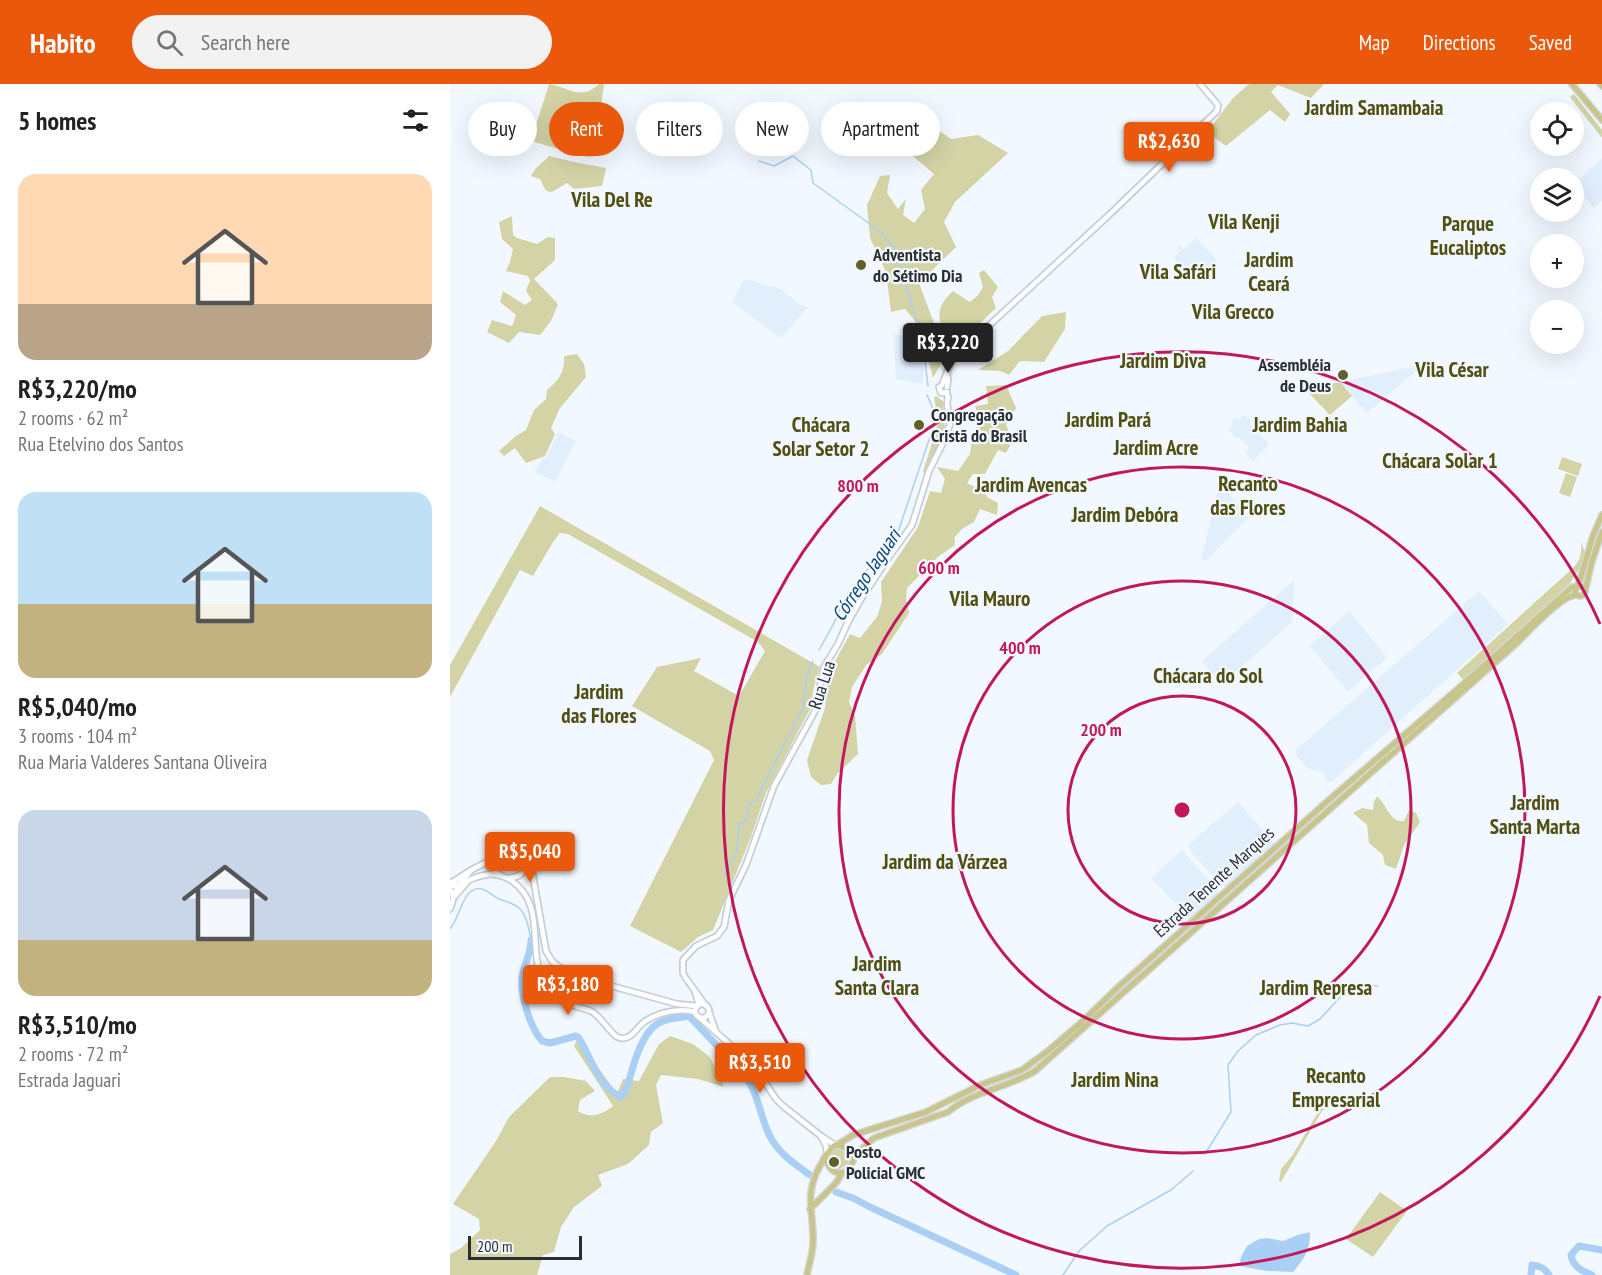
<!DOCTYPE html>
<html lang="en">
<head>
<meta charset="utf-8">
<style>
	body { margin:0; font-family:"PT Sans Narrow",sans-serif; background:#f2f2f2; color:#222; height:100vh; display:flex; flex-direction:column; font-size:22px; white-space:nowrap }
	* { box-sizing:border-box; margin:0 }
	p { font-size:20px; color:#767676 }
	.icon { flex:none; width:33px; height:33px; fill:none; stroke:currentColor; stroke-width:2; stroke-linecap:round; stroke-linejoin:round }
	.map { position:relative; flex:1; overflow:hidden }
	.panel { display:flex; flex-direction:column; background:#fff; width:450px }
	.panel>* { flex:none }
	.guide { position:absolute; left:18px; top:18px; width:570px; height:54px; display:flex; gap:12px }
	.buttons { position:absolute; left:1080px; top:18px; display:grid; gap:12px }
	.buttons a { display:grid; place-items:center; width:54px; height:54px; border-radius:50%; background:#fff; box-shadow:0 6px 24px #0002; font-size:30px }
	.scale { position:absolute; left:18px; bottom:15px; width:114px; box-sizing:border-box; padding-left:6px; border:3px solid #2c2f32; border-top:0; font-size:16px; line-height:21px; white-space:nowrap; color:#2c2f32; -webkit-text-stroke:4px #f2f8ff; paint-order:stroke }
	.price { position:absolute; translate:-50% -51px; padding:0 14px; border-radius:6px; background:#ea580c; color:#fff; font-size:20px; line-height:39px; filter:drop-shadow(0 2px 3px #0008) }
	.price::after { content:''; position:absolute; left:50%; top:36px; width:18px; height:14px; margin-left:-9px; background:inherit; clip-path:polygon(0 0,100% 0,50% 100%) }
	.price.selected { background:#222; color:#fff }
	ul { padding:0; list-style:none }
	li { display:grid; align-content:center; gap:12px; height:318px; padding:0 18px }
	li span { display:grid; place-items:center; height:186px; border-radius:18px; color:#555 }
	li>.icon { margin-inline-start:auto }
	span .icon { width:108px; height:108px; fill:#fffc; stroke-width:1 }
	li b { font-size:26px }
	h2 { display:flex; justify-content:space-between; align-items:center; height:72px; padding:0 18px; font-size:26px }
	.pill { padding:0 21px; border-radius:27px; background:#fff; box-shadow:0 6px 24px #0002; font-size:21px; line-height:54px }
	.pill.selected { background:#ea580c; color:#fff }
	header { display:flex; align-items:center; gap:36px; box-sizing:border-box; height:84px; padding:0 30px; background:#ea580c; color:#fff }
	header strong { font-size:28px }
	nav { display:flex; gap:33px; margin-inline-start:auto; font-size:21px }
	.search { width:420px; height:54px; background:#f2f2f2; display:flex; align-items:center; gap:15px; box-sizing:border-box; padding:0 21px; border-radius:33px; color:#767676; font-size:22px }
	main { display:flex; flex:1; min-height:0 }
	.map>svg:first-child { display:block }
</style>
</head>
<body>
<header>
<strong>Habito</strong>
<div class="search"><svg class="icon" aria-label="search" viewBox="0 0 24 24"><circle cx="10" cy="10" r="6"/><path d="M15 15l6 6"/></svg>Search here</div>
<nav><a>Map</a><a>Directions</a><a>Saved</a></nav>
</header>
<main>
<section class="panel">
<h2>5 homes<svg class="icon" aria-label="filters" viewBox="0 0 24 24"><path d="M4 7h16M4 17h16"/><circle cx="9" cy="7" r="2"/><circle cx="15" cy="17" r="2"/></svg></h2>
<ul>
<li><span style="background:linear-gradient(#ffd9b3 70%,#b9a48a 0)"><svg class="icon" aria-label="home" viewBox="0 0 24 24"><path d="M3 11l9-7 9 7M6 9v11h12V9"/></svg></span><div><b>R$3,220/mo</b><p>2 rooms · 62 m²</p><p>Rua Etelvino dos Santos</p></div></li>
<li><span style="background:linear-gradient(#bfe0f5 60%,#c2b280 0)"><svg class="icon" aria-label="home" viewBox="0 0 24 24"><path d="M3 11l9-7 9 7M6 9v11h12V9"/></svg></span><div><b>R$5,040/mo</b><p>3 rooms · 104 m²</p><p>Rua Maria Valderes Santana Oliveira</p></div></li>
<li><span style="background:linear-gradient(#c9d6e8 70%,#c2b280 0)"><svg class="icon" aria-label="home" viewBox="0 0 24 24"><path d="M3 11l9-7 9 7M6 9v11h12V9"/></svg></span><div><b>R$3,510/mo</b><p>2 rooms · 72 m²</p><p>Estrada Jaguari</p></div></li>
</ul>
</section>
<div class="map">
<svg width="1152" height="1191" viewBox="0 0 1152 1191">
	<rect width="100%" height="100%" fill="#f2f8ff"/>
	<g fill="#e1eefc">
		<polygon points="1152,74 1152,117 1144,124 1124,100"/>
		<polygon points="746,154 767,176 745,198 724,174 730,167 727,164 729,161 734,165"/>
		<polygon points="299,195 316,202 324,202 332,206 350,221 358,223 331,254 282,218 293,197"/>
		<polygon points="443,251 468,251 474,285 473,300 446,295"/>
		<polygon points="962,283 966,284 966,287 917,329 890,298"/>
		<polygon points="794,331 798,334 799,334 801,337 800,339 819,361 803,377 795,369 799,364 788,352 786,354 778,345 783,341 781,338 786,333 788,336"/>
		<polygon points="108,348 126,357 109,391 104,397 84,388 93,374 96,374"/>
		<polygon points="770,399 799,433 756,477 751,475"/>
		<polygon points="843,497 845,499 842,538 772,600 752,577"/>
		<polygon points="1029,507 1058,540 880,699 876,696 874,689 857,684 846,671 846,666"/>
		<polygon points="899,527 937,573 898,608 860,562"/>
		<polygon points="788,718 828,763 776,806 774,801 769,798 744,772 738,761"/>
		<polygon points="732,766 773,813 743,838 701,794"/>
	</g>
	<g fill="#d3d3a6">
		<path d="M99 0C121 4 130 17 149 0H154L144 72 139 73 133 72 81 57Z"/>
		<polygon points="799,0 874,0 861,14 828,1 821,8 840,30 835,38 820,26 776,62 757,48 783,14"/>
		<polygon points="1124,10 1152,46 1152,54 1120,13"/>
		<polygon points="485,44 501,55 528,51 558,69 505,118 494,138 506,163 469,199 496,271 483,294 471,244 455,225 441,228 436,188 420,154 417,121 430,92 440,91 437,109 448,125 456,115 453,131 464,139 475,125 471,106 484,90 458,68"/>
		<path d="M99 72 124 78 156 84 152 102 124 105 117 99 102 108 96 107 90 95 81 92C85 83 93 79 99 72Z"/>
		<polygon points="62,132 63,151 67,154 87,160 98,153 105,154 105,176 84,195 108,220 101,237 90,251 69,248 59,259 37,248 42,236 62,242 66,231 50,218 53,207 75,221 82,216 76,207 80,196 78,192 56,187 60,178 63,165 52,155 49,138"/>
		<path d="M534 186 548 203 542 213 546 224 503 265C492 240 479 229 503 207L520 218 528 211 533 203 529 189Z"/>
		<polygon points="616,228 615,245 594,278 570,277 559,291 550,287 528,286 558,267 592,232"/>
		<path d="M127 270 134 280 136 293 110 324 101 344 105 350 95 372 76 379 65 364 54 372 49 367 66 352 76 346 84 326 96 315 97 306C109 296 115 288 114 272Z"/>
		<polygon points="890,298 902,312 880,331 855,305"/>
		<polygon points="556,301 566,324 556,341 563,356 556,369 548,366 535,390 523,390 517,399 535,408 537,413 548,419 547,431 530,425 524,438 512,445 504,454 505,457 505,461 489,472 457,504 456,516 459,529 432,570 417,580 402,603 399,618 405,632 408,670 387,690 381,700 371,701 361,693 357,676 375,624 378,590 400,550 410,554 427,533 432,518 431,498 468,443 480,407 491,409 495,395 487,383 508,387 520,370 523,349 530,337 525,322 538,320 536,302"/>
		<polygon points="486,312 493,317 495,346 491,360 475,390 473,388 487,343 488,335 484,313"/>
		<polygon points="1112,373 1132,380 1128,392 1108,385"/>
		<polygon points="1116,389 1127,393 1120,413 1109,409"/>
		<polygon points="90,422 370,583 364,603 360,625 316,709 301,753 263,846 248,853 231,868 180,842 264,676 260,667 182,622 207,583 251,574 244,587 289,612 315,567 308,558 118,450 110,449 103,458 83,492 70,486 0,613 0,581"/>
		<path d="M1131 457 1135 469 1131 482 1120 499 1079 538 1013 596 1007 589 1124 483C1131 475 1132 468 1131 457Z"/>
		<path d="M927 712C937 721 940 739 954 737L959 726 966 729 970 738 954 761 946 785 935 781 933 771 919 759 917 741 903 729 912 724 923 726 924 718Z"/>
		<path d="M220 952 243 960 260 973 274 1003 248 995 211 991 206 1001 213 1039 201 1048 199 1061 178 1080 148 1091 152 1102 124 1123 111 1143 104 1168 93 1171 87 1191H0V1170L11 1164 30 1146 29 1135 3 1120 46 1057 59 1033 100 993H114L136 997 145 1007 130 1016 128 1027C140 1035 152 1031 163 1022L124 962 127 956 131 959 167 1010 173 995 189 997 209 960Z"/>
		<polygon points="873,1020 880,1022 872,1027 831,1098 829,1097 831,1085 842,1072"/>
		<polygon points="387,1064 392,1065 398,1070 399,1076 397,1081 388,1086 381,1084 377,1072"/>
		<polygon points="930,1108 957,1127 923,1173 896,1155"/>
	</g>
	<path fill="#a9cff4" d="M860 1148C860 1166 855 1174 843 1188L817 1187 789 1182 791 1173 797 1162 809 1155 817 1154 833 1157 848 1151Z"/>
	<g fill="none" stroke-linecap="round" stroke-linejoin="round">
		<g stroke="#a9cff4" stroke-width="1.5">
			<polyline points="309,77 324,82 343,72 361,86 363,99 431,148 445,165 473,260 478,302"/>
			<polyline points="369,566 383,541 396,512 448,448 485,338 484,327 477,311"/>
			<polyline points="274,791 287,767 289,741 297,736 298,721 306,716 330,668 353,625 357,593 363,577"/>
			<path d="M0 845C9 834 11 816 20 808 32 799 39 810 49 815 56 818 65 819 70 825 77 832 79 846 81 856"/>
			<polyline points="755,1070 781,1028 778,981 788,967 806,951 830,941 842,939 858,942 870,935 891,912 909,900 928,902"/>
			<polyline points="613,1191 629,1167 657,1142 721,1106 743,1087"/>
		</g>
		<g stroke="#a9cff4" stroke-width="7">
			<path d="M81 856C81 868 76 877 73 888 68 907 80 943 92 957L100 959 126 952 129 954C141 974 148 1002 171 1013 178 1005 179 996 182 986 186 972 196 943 211 938 219 934 230 934 239 932L292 988C297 994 301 1001 304 1008 311 1024 313 1041 322 1056 331 1071 346 1081 360 1091"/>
			<polyline points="386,1108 403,1114 420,1123 566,1191"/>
			<path d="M1081 1191 1082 1181C1090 1182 1095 1184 1099 1191"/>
			<path d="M1142 1191C1132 1187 1123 1183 1121 1171L1129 1162 1152 1166"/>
		</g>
		<g stroke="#c6ced6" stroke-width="8">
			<g id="tertiary">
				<polyline points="497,291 498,295 497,303"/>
				<polyline points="492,301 501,278 508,270 659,131 767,27 768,21 750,0"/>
				<polyline points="489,303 491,309 493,309 497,308"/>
				<polyline points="6,811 18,797"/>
				<path d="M0 825C6 807 5 803 19 789"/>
				<polyline points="245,908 249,921"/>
				<polyline points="256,922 235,893 233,889 233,876 246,862 267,852 274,843 279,816 296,781 324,702 365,627 374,583 388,560 398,538 411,515 436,477 462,441 479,387 494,357 500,340 497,319 498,313 496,308"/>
			</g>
		</g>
		<g stroke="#c6ced6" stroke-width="8">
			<g id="secondary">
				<polyline points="50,791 44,786 44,783 52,775"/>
				<path d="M58 794C71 793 75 789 77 776"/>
				<path d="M0 799C10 794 18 787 29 782 39 776 70 768 79 778 81 780 82 785 82 787L96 867 102 877 109 883 129 893 227 920 247 922"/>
				<path d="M0 803C12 800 23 793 35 791 44 789 55 792 62 797 99 823 74 870 97 903 106 916 117 920 131 924 136 925 140 926 144 929 153 936 158 946 167 953 181 958 184 946 194 938 207 929 230 923 245 928"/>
				<polyline points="0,807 2,808 3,812"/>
				<circle cx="252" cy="927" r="7"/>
				<polyline points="259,928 266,948"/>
				<polyline points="249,933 304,982 326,1015 333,1022 371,1052 385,1061"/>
				<polyline points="371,1052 376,1062 377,1069"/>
			</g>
		</g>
		<g stroke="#d5d5d6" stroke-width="8">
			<g id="primary">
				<polyline points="1122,0 1152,36"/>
				<polyline points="1150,0 1152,2"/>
				<circle cx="1130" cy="507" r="5"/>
				<polyline points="1128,502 1143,452 1152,431"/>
				<polyline points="1135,507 1142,477 1152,448"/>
				<polyline points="387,1061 403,1051 476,1028 530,1001 572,986 598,967 633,937 666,905 880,715 1010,603 1122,503 1127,503"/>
				<path d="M403 1073 424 1054 498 1028C523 1007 557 1004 585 987L1067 559C1078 548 1112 510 1127 511"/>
				<polyline points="360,1125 386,1099 392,1089"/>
				<path d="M357 1191C359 1180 363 1169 363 1158 364 1126 353 1111 371 1080 375 1072 379 1066 385 1061 395 1061 402 1068 403 1077L398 1087C385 1093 379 1085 375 1073"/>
			</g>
		</g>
		<use href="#tertiary" stroke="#fff" stroke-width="4.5"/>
		<use href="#secondary" stroke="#fff" stroke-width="4.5"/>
		<use href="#primary" stroke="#c7c58a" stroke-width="5"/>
	</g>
	<g fill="none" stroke="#c2185b" stroke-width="3">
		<circle cx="732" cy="726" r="114"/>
		<circle cx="732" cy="726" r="229"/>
		<circle cx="732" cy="726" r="343"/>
		<path d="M1150 912A458 458 0 1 1 1150 540"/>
	</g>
	<g fill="#605f2b" stroke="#f2f8ff" stroke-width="2">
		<circle cx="411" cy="181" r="6"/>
		<circle cx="893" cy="291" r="6"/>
		<circle cx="469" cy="341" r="6"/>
		<circle cx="384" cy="1078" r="6"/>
	</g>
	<g text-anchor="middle" stroke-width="4.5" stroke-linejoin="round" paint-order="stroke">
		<g font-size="18" font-weight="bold" fill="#2c2f32" stroke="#f2f8ff" text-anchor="start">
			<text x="423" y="177">Adventista<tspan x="423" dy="21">do Sétimo Dia</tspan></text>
			<text x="881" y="287" text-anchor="end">Assembléia<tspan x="881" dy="21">de Deus</tspan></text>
			<text x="481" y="337">Congregação<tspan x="481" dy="21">Cristã do Brasil</tspan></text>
			<text x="396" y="1074">Posto<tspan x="396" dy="21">Policial GMC</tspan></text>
		</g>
		<g font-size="18" fill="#2c2f32" stroke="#f2f8ff">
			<text transform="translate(372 601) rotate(-72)" y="6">Rua Lua</text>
			<text transform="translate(764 798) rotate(-42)" y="6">Estrada Tenente Marques</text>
		</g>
		<g font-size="20" font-style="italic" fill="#0c4573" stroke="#f2f8ff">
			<text transform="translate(416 491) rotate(-56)" y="7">Córrego Jaguari</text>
		</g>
		<g font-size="21" font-weight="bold" fill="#524f12" stroke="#f2f8ff">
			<text x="924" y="31">Jardim Samambaia</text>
			<text x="162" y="123">Vila Del Re</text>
			<text x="794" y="145">Vila Kenji</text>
			<text x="1018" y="147">Parque<tspan x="1018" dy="24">Eucaliptos</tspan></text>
			<text x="819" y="183">Jardim<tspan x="819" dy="24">Ceará</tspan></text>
			<text x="728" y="195">Vila Safári</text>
			<text x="783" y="235">Vila Grecco</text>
			<text x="713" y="284">Jardim Diva</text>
			<text x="1002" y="293">Vila César</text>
			<text x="658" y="343">Jardim Pará</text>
			<text x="371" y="348">Chácara<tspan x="371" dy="24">Solar Setor 2</tspan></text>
			<text x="850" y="348">Jardim Bahia</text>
			<text x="706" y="371">Jardim Acre</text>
			<text x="990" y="384">Chácara Solar 1</text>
			<text x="798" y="407">Recanto<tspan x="798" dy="24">das Flores</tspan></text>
			<text x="581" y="408">Jardim Avencas</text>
			<text x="675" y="438">Jardim Debóra</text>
			<text x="540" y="522">Vila Mauro</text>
			<text x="758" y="599">Chácara do Sol</text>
			<text x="149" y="615">Jardim<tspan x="149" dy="24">das Flores</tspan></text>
			<text x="1085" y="726">Jardim<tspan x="1085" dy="24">Santa Marta</tspan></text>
			<text x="495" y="785">Jardim da Várzea</text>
			<text x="427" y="887">Jardim<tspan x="427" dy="24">Santa Clara</tspan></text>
			<text x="866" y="911">Jardim Represa</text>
			<text x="886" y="999">Recanto<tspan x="886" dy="24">Empresarial</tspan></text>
			<text x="665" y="1003">Jardim Nina</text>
		</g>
	</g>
	<circle cx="732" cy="726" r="9" fill="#c2185b" stroke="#f2f8ff" stroke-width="3"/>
	<g font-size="18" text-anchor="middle" font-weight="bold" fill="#c2185b" stroke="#f2f8ff" stroke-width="4.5" stroke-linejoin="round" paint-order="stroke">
		<text x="408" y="408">800 m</text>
		<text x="489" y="490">600 m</text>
		<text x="570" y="570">400 m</text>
		<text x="651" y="652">200 m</text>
	</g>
</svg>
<div class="buttons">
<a><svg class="icon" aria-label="locate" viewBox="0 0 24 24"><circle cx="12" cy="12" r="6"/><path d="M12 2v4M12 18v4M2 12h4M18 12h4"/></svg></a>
<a><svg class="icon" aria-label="layers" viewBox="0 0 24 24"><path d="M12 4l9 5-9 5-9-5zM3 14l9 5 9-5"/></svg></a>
<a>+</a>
<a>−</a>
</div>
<div class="scale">200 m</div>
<b class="price" style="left:719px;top:89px">R$2,630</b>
<b class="price selected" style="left:498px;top:290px">R$3,220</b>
<b class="price" style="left:80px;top:799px">R$5,040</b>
<b class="price" style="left:118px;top:932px">R$3,180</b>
<b class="price" style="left:310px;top:1010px">R$3,510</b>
<div class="guide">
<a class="pill">Buy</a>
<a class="pill selected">Rent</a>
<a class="pill">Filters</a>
<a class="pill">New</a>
<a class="pill">Apartment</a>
</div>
</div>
</main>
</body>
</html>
